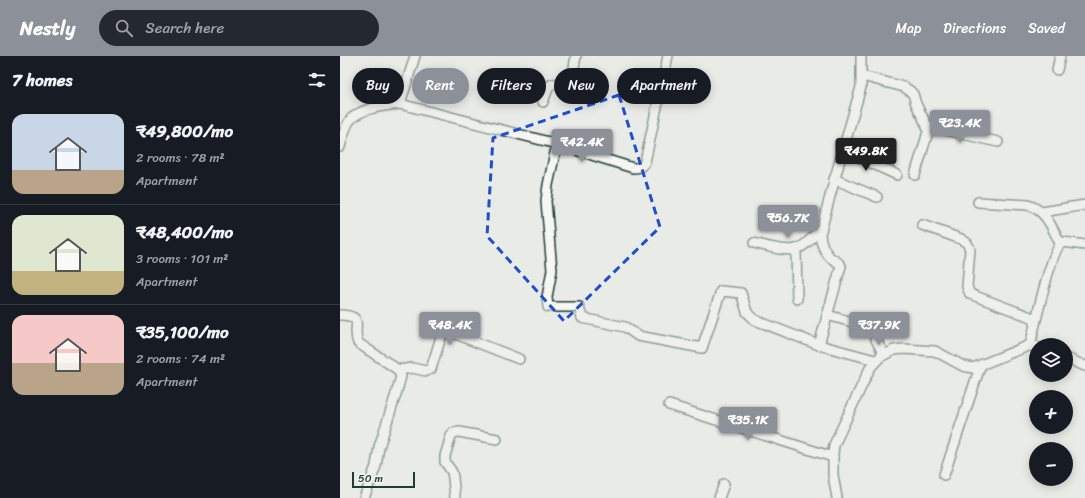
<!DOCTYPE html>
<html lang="en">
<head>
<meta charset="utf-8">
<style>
	body { margin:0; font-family:Sriracha,sans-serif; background:#242831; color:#f1f3f6; height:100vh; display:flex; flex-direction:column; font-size:15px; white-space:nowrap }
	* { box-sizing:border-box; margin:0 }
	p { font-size:13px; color:#9ea1a6 }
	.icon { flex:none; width:22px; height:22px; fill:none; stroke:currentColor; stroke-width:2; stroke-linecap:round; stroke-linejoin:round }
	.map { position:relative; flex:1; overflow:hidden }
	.sheet { display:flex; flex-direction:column; background:#171b24; width:340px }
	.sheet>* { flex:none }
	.guide { position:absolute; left:12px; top:12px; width:380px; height:36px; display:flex; gap:8px }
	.controls { position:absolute; left:689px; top:282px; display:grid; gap:8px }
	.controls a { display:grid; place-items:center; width:44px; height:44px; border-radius:50%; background:#171b24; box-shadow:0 2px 10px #0003; font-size:20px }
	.scale { position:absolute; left:12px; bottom:10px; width:63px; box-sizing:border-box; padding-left:4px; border:2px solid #1f3d34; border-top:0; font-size:11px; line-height:14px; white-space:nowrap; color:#1f3d34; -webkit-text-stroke:3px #f6f6f2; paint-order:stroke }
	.price { position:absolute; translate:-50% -34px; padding:0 9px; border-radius:4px; background:#8c9099; color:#fff; font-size:13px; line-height:26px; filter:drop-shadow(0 1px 2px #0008) }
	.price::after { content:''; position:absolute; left:50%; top:24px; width:12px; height:9px; margin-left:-6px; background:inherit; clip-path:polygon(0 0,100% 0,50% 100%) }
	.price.selected { background:#222; color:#fff }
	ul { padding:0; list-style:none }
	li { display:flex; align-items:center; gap:12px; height:100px; padding:0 12px }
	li+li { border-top:1px solid #363941 }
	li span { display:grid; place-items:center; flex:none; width:112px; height:80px; border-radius:12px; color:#555 }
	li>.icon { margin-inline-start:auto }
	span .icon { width:48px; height:48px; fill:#fffc; stroke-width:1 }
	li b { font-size:17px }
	h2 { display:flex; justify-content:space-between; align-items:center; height:48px; padding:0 12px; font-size:17px }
	.pill { padding:0 14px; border-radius:18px; background:#171b24; box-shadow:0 2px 10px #0003; font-size:14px; line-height:36px }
	.pill.selected { background:#8c9099; color:#fff }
	header { display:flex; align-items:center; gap:24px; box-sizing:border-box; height:56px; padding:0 20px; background:#8c9099; color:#fff }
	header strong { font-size:19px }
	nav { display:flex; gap:22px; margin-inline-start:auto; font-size:14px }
	.search { width:280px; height:36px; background:#242831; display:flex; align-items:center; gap:10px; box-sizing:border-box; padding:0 14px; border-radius:22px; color:#9ea1a6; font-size:15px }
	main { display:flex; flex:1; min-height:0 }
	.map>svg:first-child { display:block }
</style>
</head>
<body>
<header>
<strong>Nestly</strong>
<div class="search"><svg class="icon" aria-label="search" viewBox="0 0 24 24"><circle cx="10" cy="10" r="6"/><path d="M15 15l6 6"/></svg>Search here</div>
<nav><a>Map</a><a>Directions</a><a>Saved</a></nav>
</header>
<main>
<section class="sheet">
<h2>7 homes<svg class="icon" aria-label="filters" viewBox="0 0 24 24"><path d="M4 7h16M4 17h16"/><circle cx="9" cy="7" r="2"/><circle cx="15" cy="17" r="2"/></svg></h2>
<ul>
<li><span style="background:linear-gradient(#c9d6e8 70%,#b9a48a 0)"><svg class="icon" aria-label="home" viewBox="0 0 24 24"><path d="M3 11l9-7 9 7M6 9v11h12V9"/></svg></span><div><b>₹49,800/mo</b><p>2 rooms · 78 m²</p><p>Apartment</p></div></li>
<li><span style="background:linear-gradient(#dfe7d0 70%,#c2b280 0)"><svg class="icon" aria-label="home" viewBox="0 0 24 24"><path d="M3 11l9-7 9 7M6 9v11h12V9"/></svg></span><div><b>₹48,400/mo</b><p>3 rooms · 101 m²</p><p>Apartment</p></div></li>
<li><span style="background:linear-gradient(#f6c9c9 60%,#b9a48a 0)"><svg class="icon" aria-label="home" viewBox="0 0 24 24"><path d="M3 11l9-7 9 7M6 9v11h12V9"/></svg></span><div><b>₹35,100/mo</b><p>2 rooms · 74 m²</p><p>Apartment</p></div></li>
</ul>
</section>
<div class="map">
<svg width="745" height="442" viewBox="0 0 745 442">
	<rect width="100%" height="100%" fill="#e9ebe7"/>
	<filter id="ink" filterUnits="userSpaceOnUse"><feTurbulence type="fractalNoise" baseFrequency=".025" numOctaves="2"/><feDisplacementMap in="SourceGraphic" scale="8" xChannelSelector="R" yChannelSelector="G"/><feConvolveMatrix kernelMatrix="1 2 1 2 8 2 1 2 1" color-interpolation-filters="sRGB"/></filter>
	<g filter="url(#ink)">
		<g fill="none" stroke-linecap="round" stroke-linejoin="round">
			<g stroke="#1f3d34" stroke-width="12">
				<g id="minor">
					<polyline points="717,14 720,0"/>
					<polyline points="522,20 564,31 570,35 573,38 576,48 587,70 588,76 575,119"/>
					<polyline points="203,46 209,30 212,28 229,27 233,17 236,0"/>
					<path d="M60 48 217 88 293 112C299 112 302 111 305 106L328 0"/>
					<polyline points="587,70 658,86"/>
					<polyline points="217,88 208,129 206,145 212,214 207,241 208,251 239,251 242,262 285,271 298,280 362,292 381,235 401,237 407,256 415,264 479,289 535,304"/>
					<path d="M0 91C2 83 6 67 12 62 24 51 46 50 60 48L75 0"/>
					<polyline points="503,94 557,119"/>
					<polyline points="494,123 537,141"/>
					<path d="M638 146 688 149C706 154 712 172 720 187"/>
					<polyline points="702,156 745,149"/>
					<polyline points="582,169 621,183 627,187 630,193 627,231 630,238 696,263"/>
					<path d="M414 187C425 190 449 197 459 192 467 189 474 179 481 173"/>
					<polyline points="456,193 457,243"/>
					<path d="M0 259C27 260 11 271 18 287L57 313 61 320 57 335 39 391 36 410 24 442"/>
					<polyline points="487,259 523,269 532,276 544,299"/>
					<path d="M479 289 501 210C499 206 495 205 491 202 485 197 480 186 480 178L496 118 521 31V0"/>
					<path d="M690 290C694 274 711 191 723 186L745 189"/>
					<polyline points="726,302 745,310"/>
					<path d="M58 314 72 312 86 315 91 313 101 281C104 275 107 275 113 277L179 303"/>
					<polyline points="329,349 493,401"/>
					<polyline points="604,419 640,311"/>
					<polyline points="115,442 113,422 112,416 105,406 105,400 111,380 113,377 119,376 157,383"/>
					<polyline points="379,442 384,428"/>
					<polyline points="497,442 493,419 493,398 494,389 530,312 540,301 554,294 564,293 595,295 623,310 633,312 688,290 696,290"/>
				</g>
			</g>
			<use href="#minor" stroke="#f6f6f2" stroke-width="9"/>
		</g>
	</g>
	<path d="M0 0H745V442H0ZM279 39 320 171 224 265 147 180 153 82Z" fill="#e9ebe7" fill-opacity=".55" fill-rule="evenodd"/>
	<path fill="none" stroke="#1d4ed8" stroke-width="3" stroke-dasharray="8 5" stroke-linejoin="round" d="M279 39 320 171 224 265 147 180 153 82Z"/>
</svg>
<div class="controls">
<a><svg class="icon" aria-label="layers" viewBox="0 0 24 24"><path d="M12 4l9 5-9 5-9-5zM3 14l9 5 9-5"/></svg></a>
<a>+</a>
<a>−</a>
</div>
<div class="scale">50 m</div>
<b class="price" style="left:620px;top:88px">₹23.4K</b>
<b class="price" style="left:242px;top:107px">₹42.4K</b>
<b class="price selected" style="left:526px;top:116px">₹49.8K</b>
<b class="price" style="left:448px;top:183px">₹56.7K</b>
<b class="price" style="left:110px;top:290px">₹48.4K</b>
<b class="price" style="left:539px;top:290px">₹37.9K</b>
<b class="price" style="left:408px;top:385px">₹35.1K</b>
<div class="guide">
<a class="pill">Buy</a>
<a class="pill selected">Rent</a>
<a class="pill">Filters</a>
<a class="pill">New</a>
<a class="pill">Apartment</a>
</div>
</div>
</main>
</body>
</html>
